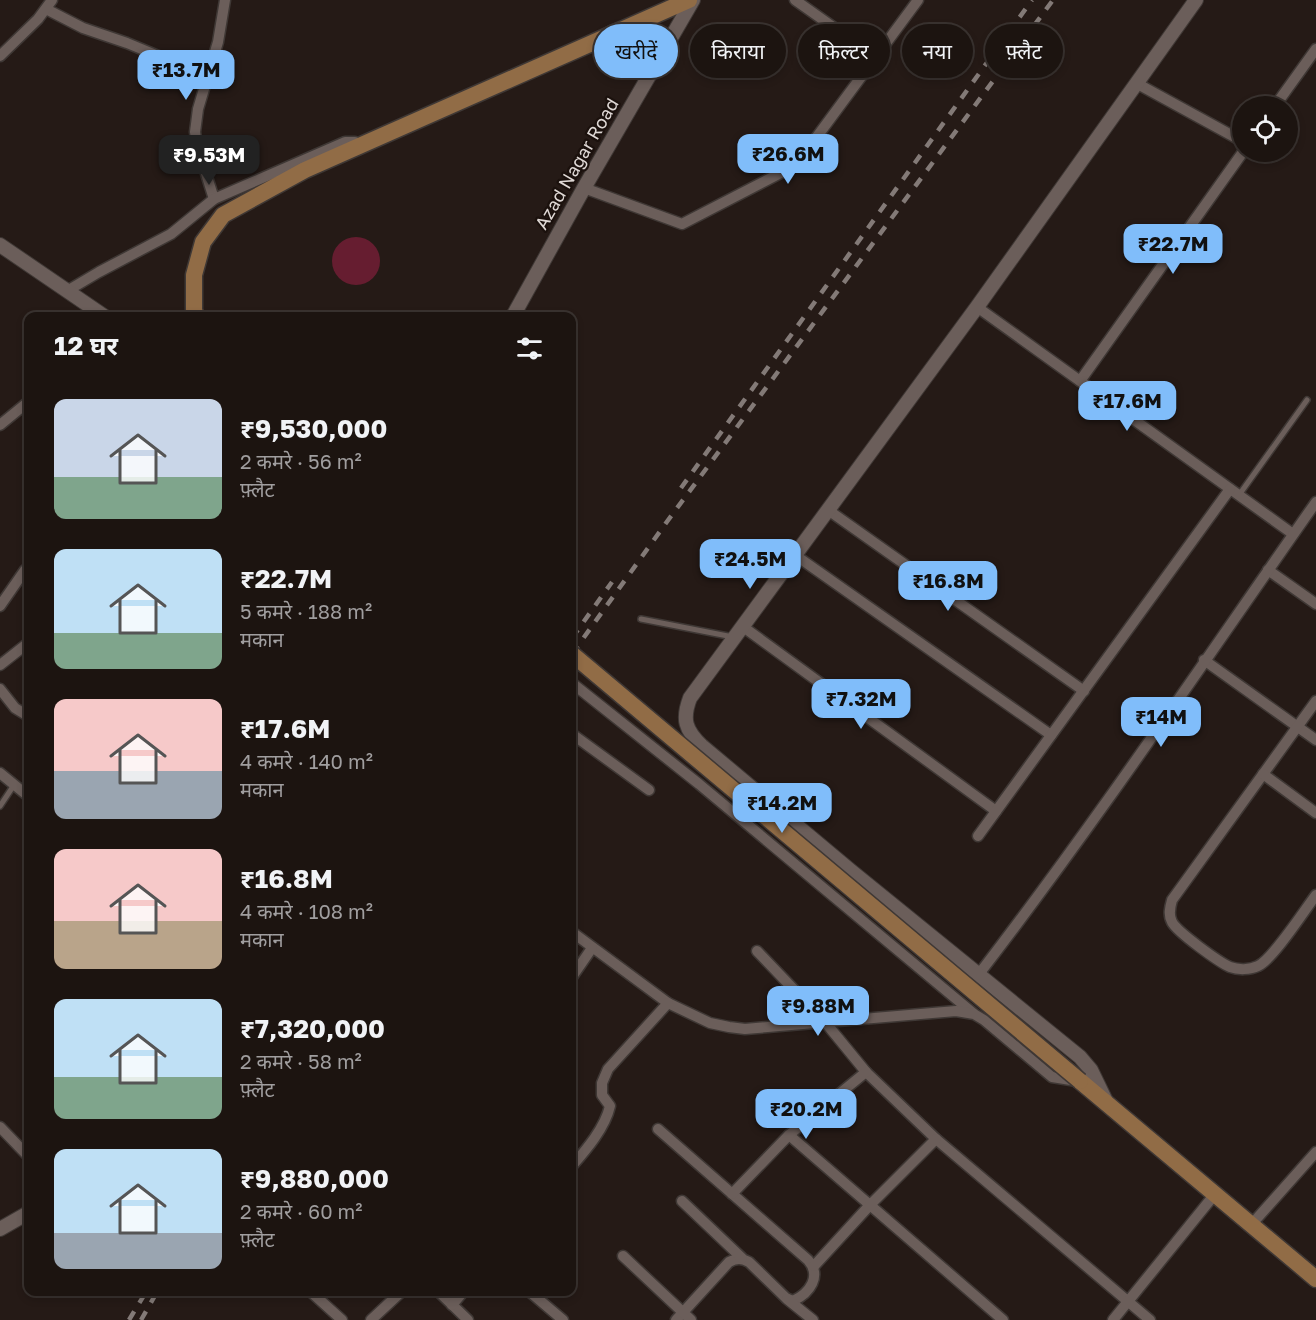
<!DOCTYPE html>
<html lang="hi">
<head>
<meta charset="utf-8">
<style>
	body { margin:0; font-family:"Golos Text","Noto Sans Devanagari",sans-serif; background:#29211e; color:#f1f3f6; height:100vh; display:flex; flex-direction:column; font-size:22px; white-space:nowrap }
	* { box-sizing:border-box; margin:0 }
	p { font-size:20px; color:#a09e9f }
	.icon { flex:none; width:33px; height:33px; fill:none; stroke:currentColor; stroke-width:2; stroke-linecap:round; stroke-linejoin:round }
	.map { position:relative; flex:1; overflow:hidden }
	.side { position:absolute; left:24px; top:312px; width:552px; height:984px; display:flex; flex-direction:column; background:#1c1410; border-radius:12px; box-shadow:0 3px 9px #0003,0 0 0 2px #3a3330 }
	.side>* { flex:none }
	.top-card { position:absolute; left:594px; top:24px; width:570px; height:54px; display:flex; gap:12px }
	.buttons { position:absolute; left:1232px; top:96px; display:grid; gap:12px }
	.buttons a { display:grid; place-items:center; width:66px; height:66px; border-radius:50%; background:#1c1410; box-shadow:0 3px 9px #0003,0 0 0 2px #3a3330; font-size:30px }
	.price { position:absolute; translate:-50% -51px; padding:0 14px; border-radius:12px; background:#80bdfa; color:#111; font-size:20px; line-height:39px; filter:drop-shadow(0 2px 3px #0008) }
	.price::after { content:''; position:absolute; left:50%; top:36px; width:18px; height:14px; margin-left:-9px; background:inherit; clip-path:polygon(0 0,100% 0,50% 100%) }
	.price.selected { background:#222; color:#fff }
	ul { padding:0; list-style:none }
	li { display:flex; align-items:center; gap:18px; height:150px; padding:0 30px }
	li span { display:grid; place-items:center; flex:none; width:168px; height:120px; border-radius:12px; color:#555 }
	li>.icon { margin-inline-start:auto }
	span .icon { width:72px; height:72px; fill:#fffc; stroke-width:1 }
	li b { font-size:26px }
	h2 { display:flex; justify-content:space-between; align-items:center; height:72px; padding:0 30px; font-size:26px }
	.pill { padding:0 21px; border-radius:27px; background:#1c1410; box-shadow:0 3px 9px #0003,0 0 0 2px #3a3330; font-size:21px; line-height:54px }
	.pill.selected { background:#80bdfa; color:#111 }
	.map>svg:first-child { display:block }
</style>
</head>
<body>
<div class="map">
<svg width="1316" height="1320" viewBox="0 0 1316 1320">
	<rect width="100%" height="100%" fill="#251a16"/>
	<circle fill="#661d30" cx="356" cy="261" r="24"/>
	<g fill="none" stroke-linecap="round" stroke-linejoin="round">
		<g stroke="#3f3835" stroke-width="8">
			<g id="service">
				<polyline points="1239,495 1307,400"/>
				<polyline points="641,619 733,637"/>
				<polyline points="0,806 14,785"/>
			</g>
		</g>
		<g stroke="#3f3835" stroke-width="13">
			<g id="minor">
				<polyline points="795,0 843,34"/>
				<polyline points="46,9 83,28 127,43 180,65 194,67 212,60"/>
				<polyline points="0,56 38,19 52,0"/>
				<polyline points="1136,83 1242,141"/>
				<polyline points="1275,106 1316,49"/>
				<polyline points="584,188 682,224 796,165 918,0"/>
				<polyline points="214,199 197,145 195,132 198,109 218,42 225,0"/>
				<polyline points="67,291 99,272 171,234 214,199 345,142 355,142 358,147"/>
				<polyline points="977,307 1293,534"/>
				<polyline points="1080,381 1243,152"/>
				<polyline points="0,425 28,402"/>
				<polyline points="828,510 1084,691"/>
				<polyline points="795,555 1051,735"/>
				<polyline points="1268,570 1316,604"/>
				<polyline points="0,606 25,570 28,573"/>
				<polyline points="742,626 996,811"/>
				<polyline points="1204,660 1316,740"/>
				<polyline points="0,665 28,643"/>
				<polyline points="572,683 699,784 973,1013"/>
				<polyline points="0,689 15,708 28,716"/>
				<path d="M1316 701 1172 900C1170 907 1168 915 1172 922 1177 932 1219 962 1230 967 1238 970 1250 970 1258 966 1273 959 1304 911 1316 895"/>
				<polyline points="572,734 649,790"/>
				<polyline points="0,773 28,796"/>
				<polyline points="1263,774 1316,813"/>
				<polyline points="978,836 1230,489"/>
				<polyline points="572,932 668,1003 710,1023 729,1027 745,1029 956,1011 974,1014 984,1020 1052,1077 1077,1081"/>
				<polyline points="757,951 825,1022 866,1072 936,1139 1150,1320"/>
				<path d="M979 974C1097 821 1205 660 1316 502"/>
				<polyline points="572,977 592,948"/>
				<polyline points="0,1127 28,1156"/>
				<path d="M658 1129 808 1260C822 1276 810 1293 793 1301L786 1298 749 1262C741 1258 737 1258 729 1262L676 1320"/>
				<polyline points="789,1135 1003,1320"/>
				<path d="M572 1166C586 1150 605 1128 610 1106L602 1095V1083L608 1069 668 1003"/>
				<polyline points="732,1194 789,1135 866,1072"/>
				<polyline points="682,1201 742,1258"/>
				<polyline points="1251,1225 1316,1152"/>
				<polyline points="623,1256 691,1320"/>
				<polyline points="814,1266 869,1206 936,1139"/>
				<polyline points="311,1292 342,1320"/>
				<polyline points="439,1292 468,1320"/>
				<polyline points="530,1292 563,1320"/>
				<polyline points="787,1299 813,1320"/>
				<polyline points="452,1305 463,1292"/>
				<polyline points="371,1320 401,1292"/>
				<polyline points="1113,1320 1215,1194"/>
			</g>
		</g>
		<g stroke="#3f3835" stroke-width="16">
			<g id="tertiary">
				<polyline points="0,245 104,316"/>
				<polyline points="513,316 584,188 693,0"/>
				<path d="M1106 1101 1091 1070 1080 1057 851 871 702 746C685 730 682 719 690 698L977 307 1196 0"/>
				<polyline points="0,1229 28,1213"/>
			</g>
		</g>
		<g stroke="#3f3835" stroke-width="19">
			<g id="primary">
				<polyline points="196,316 194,310 194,275 203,242 223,215 305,170 689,0"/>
				<polyline points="1080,1081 1316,1279"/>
			</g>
		</g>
		<use href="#service" stroke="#6b5e5a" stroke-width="5"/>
		<use href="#minor" stroke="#6b5e5a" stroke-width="10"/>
		<use href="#tertiary" stroke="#6b5e5a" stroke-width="14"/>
		<use href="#primary" stroke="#916c46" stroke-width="16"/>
		<g stroke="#837a77" stroke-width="4.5" stroke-dasharray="10 10" stroke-linecap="butt">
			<polyline points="681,488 1032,0"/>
			<polyline points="572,638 612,582"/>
			<polyline points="572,654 666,523 1053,0"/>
			<polyline points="129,1320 146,1292"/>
			<polyline points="141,1320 157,1292"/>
		</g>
		<g stroke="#3f3835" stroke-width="19" stroke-linecap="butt">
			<polyline id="primary-bridge" points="572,654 1080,1081"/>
		</g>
		<use href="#primary-bridge" stroke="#916c46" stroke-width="16"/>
	</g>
	<g text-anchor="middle" stroke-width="4.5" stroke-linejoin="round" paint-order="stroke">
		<g font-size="18" fill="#dfd8d5" stroke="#1b110d">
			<text transform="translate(577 164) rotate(-60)" y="6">Azad Nagar Road</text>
		</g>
	</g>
</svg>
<div class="buttons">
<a><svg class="icon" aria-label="locate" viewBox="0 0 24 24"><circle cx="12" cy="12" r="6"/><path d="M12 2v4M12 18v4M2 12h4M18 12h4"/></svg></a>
</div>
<b class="price" style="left:186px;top:101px">₹13.7M</b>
<b class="price" style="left:788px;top:185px">₹26.6M</b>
<b class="price selected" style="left:209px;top:186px">₹9.53M</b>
<b class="price" style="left:1173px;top:275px">₹22.7M</b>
<b class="price" style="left:1127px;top:432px">₹17.6M</b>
<b class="price" style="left:750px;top:590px">₹24.5M</b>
<b class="price" style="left:948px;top:612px">₹16.8M</b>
<b class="price" style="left:861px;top:730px">₹7.32M</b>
<b class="price" style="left:1161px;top:748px">₹14M</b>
<b class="price" style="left:782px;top:834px">₹14.2M</b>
<b class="price" style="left:818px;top:1037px">₹9.88M</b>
<b class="price" style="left:806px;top:1140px">₹20.2M</b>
<div class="top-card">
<a class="pill selected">खरीदें</a>
<a class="pill">किराया</a>
<a class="pill">फ़िल्टर</a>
<a class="pill">नया</a>
<a class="pill">फ़्लैट</a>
</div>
<section class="side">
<h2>12 घर<svg class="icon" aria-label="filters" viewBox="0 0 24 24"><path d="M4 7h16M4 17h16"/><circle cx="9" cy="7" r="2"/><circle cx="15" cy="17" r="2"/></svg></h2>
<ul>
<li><span style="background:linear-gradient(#c9d6e8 65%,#7fa58c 0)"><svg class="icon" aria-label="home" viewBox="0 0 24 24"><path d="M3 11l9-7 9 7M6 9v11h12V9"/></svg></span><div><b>₹9,530,000</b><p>2 कमरे · 56 m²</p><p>फ़्लैट</p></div></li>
<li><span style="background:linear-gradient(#bfe0f5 70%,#7fa58c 0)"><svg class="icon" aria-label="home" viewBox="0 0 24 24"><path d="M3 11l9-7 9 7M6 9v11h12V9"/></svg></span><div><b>₹22.7M</b><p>5 कमरे · 188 m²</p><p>मकान</p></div></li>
<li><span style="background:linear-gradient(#f6c9c9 60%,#9aa5b1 0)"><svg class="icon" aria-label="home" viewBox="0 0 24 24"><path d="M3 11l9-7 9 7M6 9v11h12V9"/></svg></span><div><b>₹17.6M</b><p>4 कमरे · 140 m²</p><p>मकान</p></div></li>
<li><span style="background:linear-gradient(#f6c9c9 60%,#b9a48a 0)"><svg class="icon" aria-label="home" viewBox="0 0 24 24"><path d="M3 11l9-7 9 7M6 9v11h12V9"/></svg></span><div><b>₹16.8M</b><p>4 कमरे · 108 m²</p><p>मकान</p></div></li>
<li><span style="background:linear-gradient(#bfe0f5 65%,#7fa58c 0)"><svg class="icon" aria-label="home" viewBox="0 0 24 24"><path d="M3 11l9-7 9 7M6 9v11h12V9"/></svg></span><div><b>₹7,320,000</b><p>2 कमरे · 58 m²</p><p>फ़्लैट</p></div></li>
<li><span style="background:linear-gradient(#bfe0f5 70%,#9aa5b1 0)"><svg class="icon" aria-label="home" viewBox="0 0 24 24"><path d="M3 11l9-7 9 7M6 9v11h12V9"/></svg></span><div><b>₹9,880,000</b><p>2 कमरे · 60 m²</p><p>फ़्लैट</p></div></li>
</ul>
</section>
</div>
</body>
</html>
